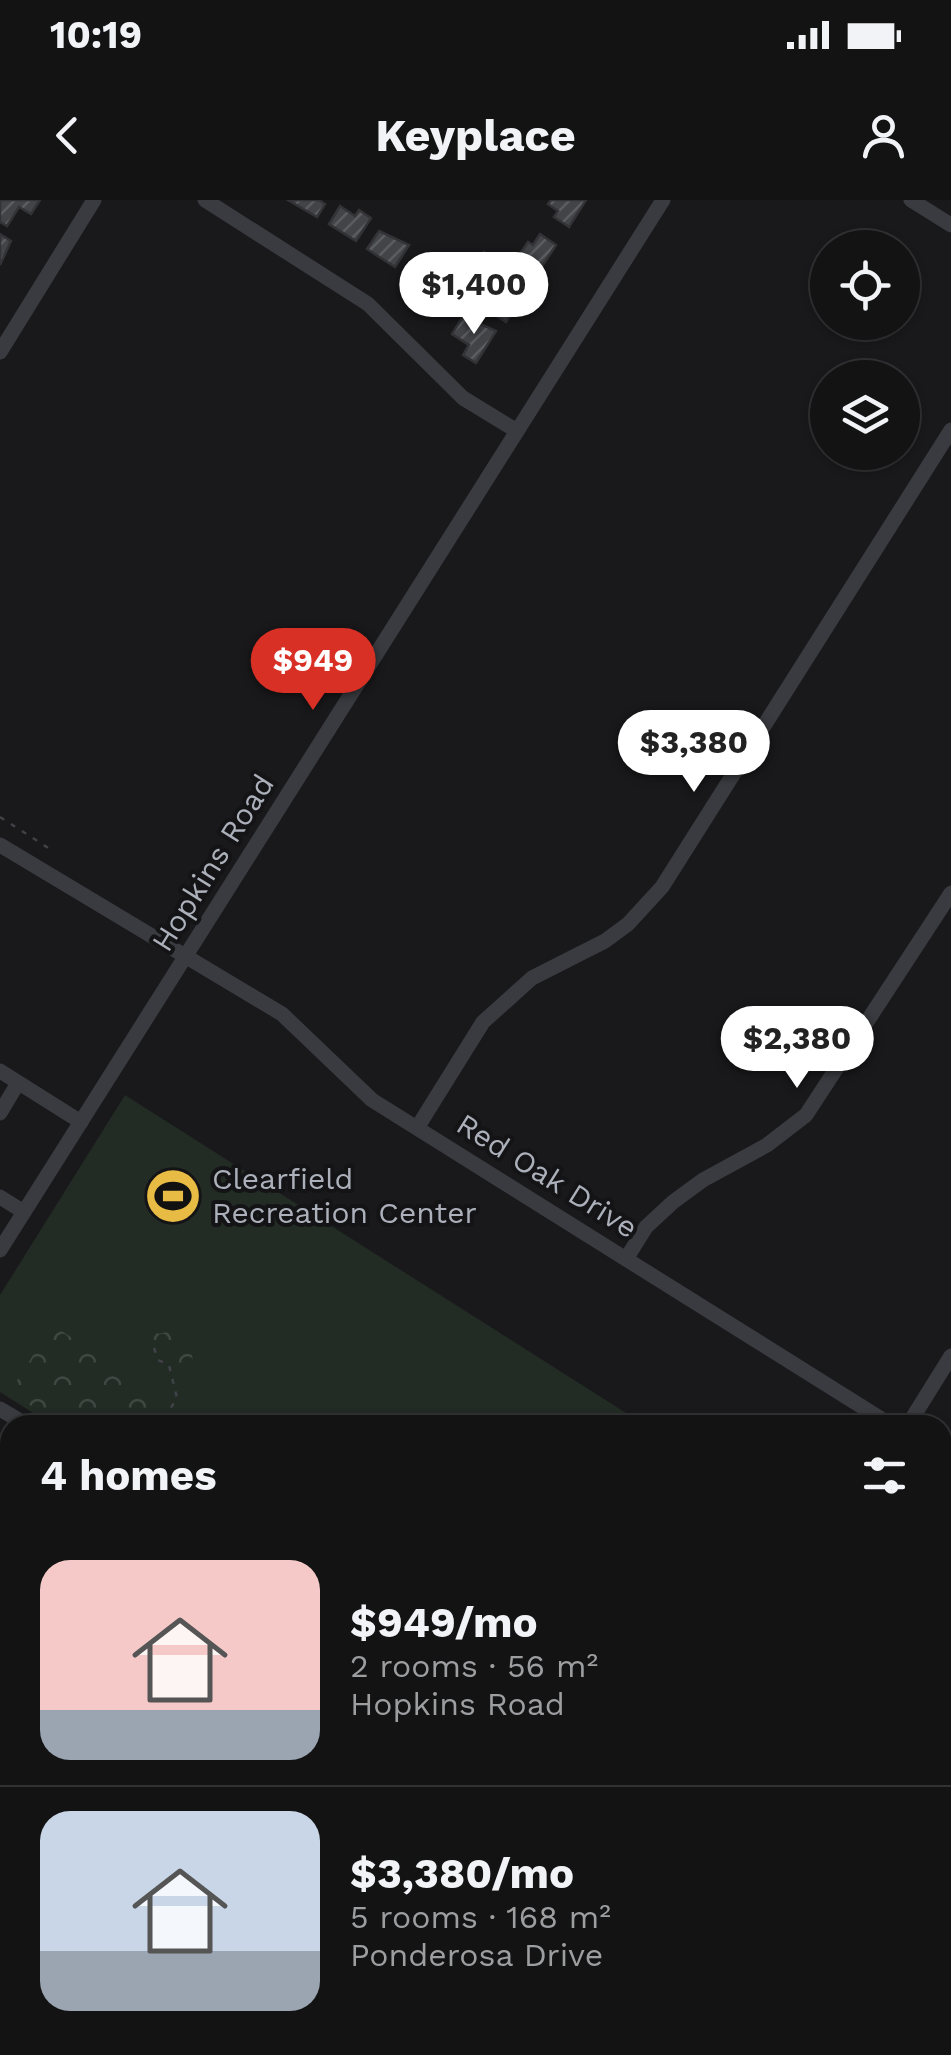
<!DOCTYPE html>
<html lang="en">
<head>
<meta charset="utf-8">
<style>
	body { margin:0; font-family:"Work Sans",sans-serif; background:#202022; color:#f1f3f6; height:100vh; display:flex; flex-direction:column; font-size:38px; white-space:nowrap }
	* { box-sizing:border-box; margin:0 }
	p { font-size:32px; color:#9d9ea0 }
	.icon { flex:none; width:55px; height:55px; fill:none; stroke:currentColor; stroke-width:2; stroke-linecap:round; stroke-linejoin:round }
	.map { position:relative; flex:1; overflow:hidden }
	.drawer { position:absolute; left:0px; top:1215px; width:952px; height:640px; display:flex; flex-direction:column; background:#131314; border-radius:30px 30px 0 0; box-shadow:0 2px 8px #0004,0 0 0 2px #323234 }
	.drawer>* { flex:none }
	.controls { position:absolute; left:810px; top:30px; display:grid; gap:20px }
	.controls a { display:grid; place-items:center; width:110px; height:110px; border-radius:50%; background:#131314; box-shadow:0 2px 8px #0004,0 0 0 2px #323234; font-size:50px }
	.price { position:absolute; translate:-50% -85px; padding:0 22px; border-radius:35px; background:#fff; color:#222; font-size:32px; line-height:65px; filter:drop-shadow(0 2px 5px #0008) }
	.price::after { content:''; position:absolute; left:50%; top:60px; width:30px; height:22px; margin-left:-15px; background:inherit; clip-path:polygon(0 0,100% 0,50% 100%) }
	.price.on { background:#d93025; color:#fff }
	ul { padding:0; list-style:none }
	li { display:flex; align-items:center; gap:30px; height:250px; padding:0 40px }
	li+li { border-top:2px solid #323234 }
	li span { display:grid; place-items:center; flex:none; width:280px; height:200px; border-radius:30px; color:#555 }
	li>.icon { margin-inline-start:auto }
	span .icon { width:120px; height:120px; fill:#fffc; stroke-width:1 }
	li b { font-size:42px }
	h2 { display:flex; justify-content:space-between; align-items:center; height:120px; padding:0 40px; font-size:42px }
	.status { display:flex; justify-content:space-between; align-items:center; height:70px; padding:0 50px; background:#131314; direction:ltr }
	.status svg { height:28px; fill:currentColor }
	header { display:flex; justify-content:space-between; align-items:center; height:130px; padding:0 40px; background:#131314; font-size:45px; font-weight:700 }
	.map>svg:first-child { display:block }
</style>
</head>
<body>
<div class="status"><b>10:19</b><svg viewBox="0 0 49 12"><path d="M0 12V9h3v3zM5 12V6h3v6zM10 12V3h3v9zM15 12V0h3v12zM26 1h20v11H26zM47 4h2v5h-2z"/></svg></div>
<header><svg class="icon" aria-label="back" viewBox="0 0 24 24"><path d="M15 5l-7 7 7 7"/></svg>Keyplace<svg class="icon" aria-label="person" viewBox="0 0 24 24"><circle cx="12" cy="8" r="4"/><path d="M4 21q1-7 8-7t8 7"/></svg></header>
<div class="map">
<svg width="951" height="1855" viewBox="0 0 951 1855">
	<defs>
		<pattern id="park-crowns" width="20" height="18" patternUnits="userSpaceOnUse" patternTransform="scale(2.5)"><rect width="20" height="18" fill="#232b25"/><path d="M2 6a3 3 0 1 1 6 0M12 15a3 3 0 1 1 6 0" fill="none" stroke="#404743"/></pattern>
		<pattern id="building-hatch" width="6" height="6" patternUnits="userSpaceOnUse" patternTransform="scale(2.5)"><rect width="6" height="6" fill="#434448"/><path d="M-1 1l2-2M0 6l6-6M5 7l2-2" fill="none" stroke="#5b5c60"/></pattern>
	</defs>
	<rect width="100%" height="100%" fill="#19191b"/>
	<polygon fill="#232b25" points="125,895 645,1225 52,1225 0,1192 0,1095"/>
	<g fill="url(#park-crowns)">
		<polygon points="154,1123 158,1134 185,1128 196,1172 175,1176 169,1153 161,1154 159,1146 132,1154 126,1130"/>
		<polygon points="52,1125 165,1197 147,1225 61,1225 10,1192"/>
	</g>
	<g fill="url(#building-hatch)" stroke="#333337" stroke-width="2.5">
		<polygon points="0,0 40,0 31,14 19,7 7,26 0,22"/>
		<polygon points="288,0 319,0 325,4 317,17"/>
		<polygon points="551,0 586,0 569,27 554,17 558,11 548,4"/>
		<polygon points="340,6 355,16 359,10 371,18 356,41 329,24"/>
		<polygon points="379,31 409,45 395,67 367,49"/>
		<polygon points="0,34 11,41 0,65"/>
		<polygon points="540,34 556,45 539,71 534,68 530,75 513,64 528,42 533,45"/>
		<polygon points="484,52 498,60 492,70 478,62"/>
		<polygon points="418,59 449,71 435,95 408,76"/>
		<polygon points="501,84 507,89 511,84 525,94 506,122 492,113 501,99 494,95"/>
		<polygon points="463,116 496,131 476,163 463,155 469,145 452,134"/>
		<polygon points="0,1498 10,1505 10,1532 0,1526"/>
		<polygon points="0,1526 10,1532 10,1669 0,1663"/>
	</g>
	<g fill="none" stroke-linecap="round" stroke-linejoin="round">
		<g stroke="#404247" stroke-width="2.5" stroke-dasharray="5 8" stroke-linecap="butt">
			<polyline points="0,617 53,651"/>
			<polyline points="154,1148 158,1160 169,1165 177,1198 160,1225"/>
		</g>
		<g stroke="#3a3b40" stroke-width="15">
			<polyline points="205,0 368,104 463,198 517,231"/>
			<polyline points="911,0 951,25"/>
			<polyline points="0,152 94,0"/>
			<polyline points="0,645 282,814 372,900 891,1225"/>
			<polyline points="0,871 81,922"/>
			<polyline points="0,913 18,883"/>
			<polyline points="417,928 483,822 532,778 605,741 628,724 662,687 951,230"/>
			<polyline points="0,997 24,1012"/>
			<polyline points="0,1050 663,0"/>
			<polyline points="626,1059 646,1027 673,1002 703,980 767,945 806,915 951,693"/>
			<polyline points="0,1209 27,1225"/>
			<polyline points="908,1225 951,1156"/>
			<polyline points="942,1258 951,1264"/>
			<polyline points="0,1455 10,1439"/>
			<polyline points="0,1495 10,1501"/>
			<polyline points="942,1633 951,1619"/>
			<polyline points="399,1845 415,1855"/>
			<polyline points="511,1855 517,1845"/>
			<polyline points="803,1855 810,1845"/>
		</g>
	</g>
	<defs>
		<g id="stadium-disc" transform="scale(2.875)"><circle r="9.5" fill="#e8bb44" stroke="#141416"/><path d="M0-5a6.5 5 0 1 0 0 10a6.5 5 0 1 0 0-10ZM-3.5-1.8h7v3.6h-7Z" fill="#111"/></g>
	</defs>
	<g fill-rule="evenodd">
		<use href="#stadium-disc" x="173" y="996"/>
	</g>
	<g text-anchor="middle" stroke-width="8" stroke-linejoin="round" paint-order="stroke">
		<g font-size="30" fill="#acb0ba" stroke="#141416">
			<text transform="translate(213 663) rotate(-58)" y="10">Hopkins Road</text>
			<text transform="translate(547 976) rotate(32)" y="10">Red Oak Drive</text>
		</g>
		<g font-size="30" fill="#acb0ba" stroke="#141416" text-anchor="start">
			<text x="212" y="989">Clearfield<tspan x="212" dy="34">Recreation Center</tspan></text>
		</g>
	</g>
</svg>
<div class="controls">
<a><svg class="icon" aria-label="locate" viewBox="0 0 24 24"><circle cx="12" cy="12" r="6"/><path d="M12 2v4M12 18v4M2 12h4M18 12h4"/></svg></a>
<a><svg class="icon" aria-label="layers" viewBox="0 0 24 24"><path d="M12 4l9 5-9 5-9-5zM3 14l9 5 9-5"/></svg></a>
</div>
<b class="price" style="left:474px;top:137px">$1,400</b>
<b class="price on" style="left:313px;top:513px">$949</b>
<b class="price" style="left:694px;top:595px">$3,380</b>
<b class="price" style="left:797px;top:891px">$2,380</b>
<section class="drawer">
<h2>4 homes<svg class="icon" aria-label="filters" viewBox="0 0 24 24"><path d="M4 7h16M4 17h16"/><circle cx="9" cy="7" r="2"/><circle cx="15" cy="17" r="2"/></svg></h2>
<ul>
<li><span style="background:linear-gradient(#f6c9c9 75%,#9aa5b1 0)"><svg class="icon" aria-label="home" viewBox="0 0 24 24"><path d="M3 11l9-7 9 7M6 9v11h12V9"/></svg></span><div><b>$949/mo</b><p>2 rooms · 56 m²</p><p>Hopkins Road</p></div></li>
<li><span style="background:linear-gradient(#c9d6e8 70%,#9aa5b1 0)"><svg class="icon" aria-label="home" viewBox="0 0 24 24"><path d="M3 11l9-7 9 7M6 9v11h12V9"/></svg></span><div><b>$3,380/mo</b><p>5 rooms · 168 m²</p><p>Ponderosa Drive</p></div></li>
</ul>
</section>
</div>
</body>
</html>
